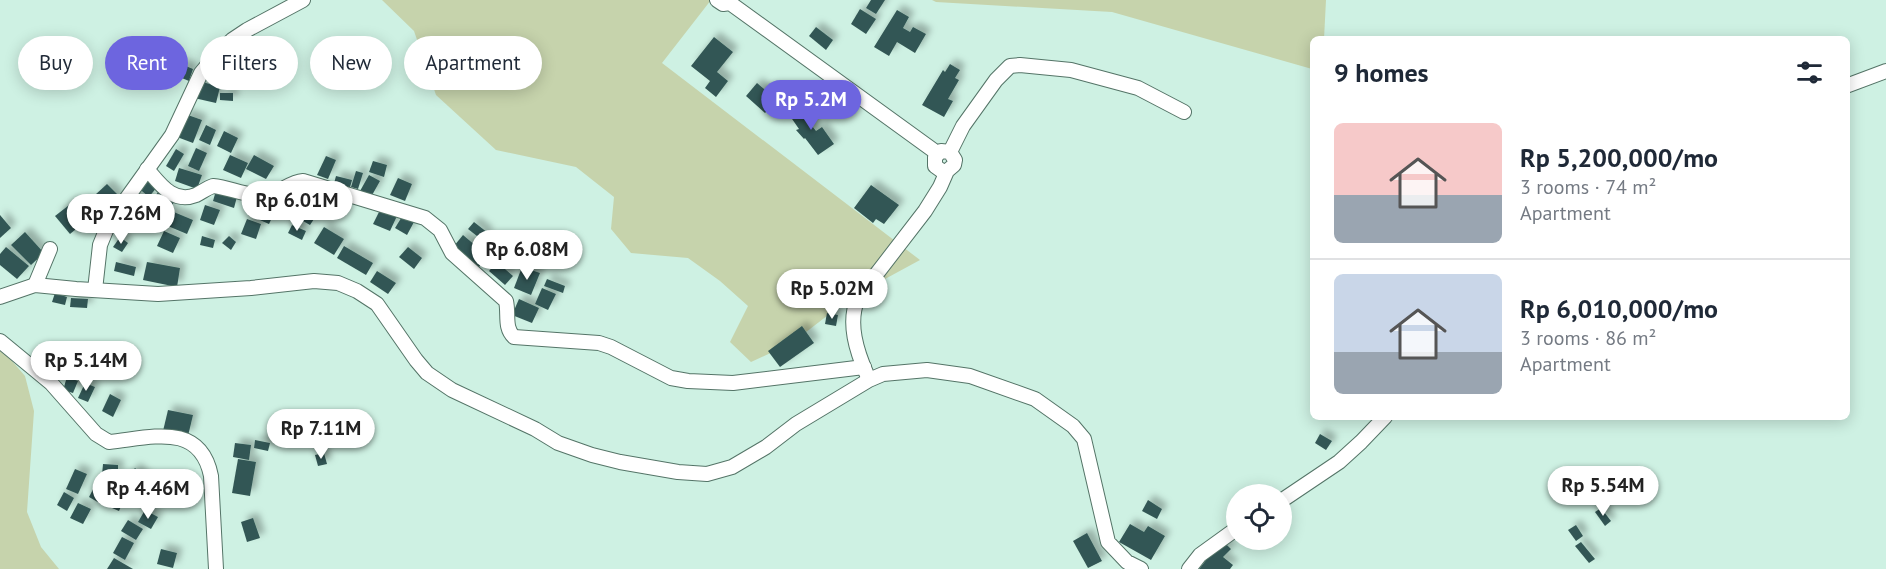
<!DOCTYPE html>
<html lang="en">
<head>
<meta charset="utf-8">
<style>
	body { margin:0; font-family:"PT Sans",sans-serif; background:#f2f2f3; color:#1f2937; height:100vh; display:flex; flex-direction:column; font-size:22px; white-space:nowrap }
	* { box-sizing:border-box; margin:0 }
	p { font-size:20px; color:#747a83 }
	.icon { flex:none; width:33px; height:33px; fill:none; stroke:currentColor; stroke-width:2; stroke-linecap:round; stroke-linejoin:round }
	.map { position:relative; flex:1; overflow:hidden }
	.side { position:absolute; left:1310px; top:36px; width:540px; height:384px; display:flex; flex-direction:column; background:#fff; border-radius:9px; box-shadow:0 3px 15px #0003 }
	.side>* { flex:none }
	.hud { position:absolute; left:18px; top:36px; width:570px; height:54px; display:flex; gap:12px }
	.controls { position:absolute; left:1226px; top:484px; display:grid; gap:12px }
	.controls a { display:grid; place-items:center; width:66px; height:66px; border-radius:50%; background:#fff; box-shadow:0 3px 15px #0003; font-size:30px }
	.price { position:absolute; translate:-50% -51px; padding:0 14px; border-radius:21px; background:#fff; color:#222; font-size:20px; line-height:39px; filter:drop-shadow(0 2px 3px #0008) }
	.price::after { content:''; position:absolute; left:50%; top:36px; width:18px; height:14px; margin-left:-9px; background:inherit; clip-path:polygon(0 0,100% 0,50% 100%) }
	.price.current { background:#6d65df; color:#fff }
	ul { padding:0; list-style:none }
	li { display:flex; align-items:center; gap:18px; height:150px; padding:0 24px }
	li+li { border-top:2px solid #e0e1e3 }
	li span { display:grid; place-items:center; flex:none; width:168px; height:120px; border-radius:9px; color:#555 }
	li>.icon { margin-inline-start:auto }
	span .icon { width:72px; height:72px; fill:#fffc; stroke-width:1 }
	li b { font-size:26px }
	h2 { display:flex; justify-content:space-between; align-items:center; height:72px; padding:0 24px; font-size:26px }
	.pill { padding:0 21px; border-radius:27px; background:#fff; box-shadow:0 3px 15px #0003; font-size:21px; line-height:54px }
	.pill.current { background:#6d65df; color:#fff }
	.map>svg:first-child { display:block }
</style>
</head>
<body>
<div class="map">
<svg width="1886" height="569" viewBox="0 0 1886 569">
	<defs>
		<filter id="shadow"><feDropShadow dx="5.5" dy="-5.5" stdDeviation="3" flood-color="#0004"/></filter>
	</defs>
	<rect width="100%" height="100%" fill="#cef1e3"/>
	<g fill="#c6d3ac">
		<polygon points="382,0 711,0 662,63 920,260 850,298 792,343 751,362 730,342 748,306 720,281 688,258 631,253 611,229 614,197 576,167 496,150 436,95 414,31"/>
		<polygon points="932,0 1326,0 1324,39 1312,39 1312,69 1112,12 936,2"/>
		<polygon points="0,347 25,376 34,411 27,512 41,547 59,569 0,569"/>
	</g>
	<g fill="#335754" filter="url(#shadow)">
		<polygon points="871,0 885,0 876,14 866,8"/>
		<polygon points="860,9 876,19 866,34 851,24"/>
		<polygon points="897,10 909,17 903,28 910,32 913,27 926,34 915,53 897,42 889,56 874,47"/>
		<polygon points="816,27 833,40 826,50 809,36"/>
		<polygon points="714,37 733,52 717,72 728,81 716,97 705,88 710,81 691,66"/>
		<polygon points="215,57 243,64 240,75 212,68"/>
		<polygon points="181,64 193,69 189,81 177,76"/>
		<polygon points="950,64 960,70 955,78 959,80 948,99 953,101 944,117 922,105 943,70 945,72"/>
		<polygon points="199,81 220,87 216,103 194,98"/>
		<polygon points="757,83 777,100 765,113 746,96"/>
		<polygon points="220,93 233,93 233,101 220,100"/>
		<polygon points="804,106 814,118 809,122 816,131 822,127 834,144 818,155 805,138 804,139 796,130 799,129 790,116"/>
		<polygon points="185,114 202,120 193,143 177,137"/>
		<polygon points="206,125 216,130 210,145 199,140"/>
		<polygon points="224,131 238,138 231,153 217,146"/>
		<polygon points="196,148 207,153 199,171 188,166"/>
		<polygon points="176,149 184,154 174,171 166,166"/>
		<polygon points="230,155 248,163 241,178 223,170"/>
		<polygon points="254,155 274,166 266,179 246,169"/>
		<polygon points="326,156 336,160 328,179 317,175"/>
		<polygon points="373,161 387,165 384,177 369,172"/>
		<polygon points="179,168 202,175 197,189 175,181"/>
		<polygon points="356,171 363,173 358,189 351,187"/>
		<polygon points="369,175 380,181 371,197 360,191"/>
		<polygon points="145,176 157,187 149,197 136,186"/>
		<polygon points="336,176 352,180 349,191 333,187"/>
		<polygon points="398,178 412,184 405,201 390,195"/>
		<polygon points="107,184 119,196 107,208 95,195"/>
		<polygon points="871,185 899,205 884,224 876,219 873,223 854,208"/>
		<polygon points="217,187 238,193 234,208 213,201"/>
		<polygon points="161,188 176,200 167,211 153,199"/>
		<polygon points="135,190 153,205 145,215 127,199"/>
		<polygon points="256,197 277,207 269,224 248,215"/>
		<polygon points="84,201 99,218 92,224 78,207"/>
		<polygon points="285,201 298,209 291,220 278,212"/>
		<polygon points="73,202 87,220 70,234 55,216"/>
		<polygon points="205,205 220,210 214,225 200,220"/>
		<polygon points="153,207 163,214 158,222 148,216"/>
		<polygon points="381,208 397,216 390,231 373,224"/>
		<polygon points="169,210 193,220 187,234 163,224"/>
		<polygon points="300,211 314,219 310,225 296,217"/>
		<polygon points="0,215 11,228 0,238"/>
		<polygon points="403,215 414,222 407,235 395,228"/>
		<polygon points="247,219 261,224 256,239 241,234"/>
		<polygon points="474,222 488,233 482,240 468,229"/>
		<polygon points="292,225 306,231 302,240 288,233"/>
		<polygon points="324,227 344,239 334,255 314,243"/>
		<polygon points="164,231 180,238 173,253 157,246"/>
		<polygon points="25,232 44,253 31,265 11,245"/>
		<polygon points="463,235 488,256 479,267 454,246"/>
		<polygon points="202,236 215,240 213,248 200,245"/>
		<polygon points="229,236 236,242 231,250 222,243"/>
		<polygon points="120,237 128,243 122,252 113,247"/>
		<polygon points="503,243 520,257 513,265 496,252"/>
		<polygon points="344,246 373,263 366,275 337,258"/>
		<polygon points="6,247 29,266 17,279 0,265 0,254"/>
		<polygon points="408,247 422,258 414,269 399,257"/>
		<polygon points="116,262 136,267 134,276 114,271"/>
		<polygon points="147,262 180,268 177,287 143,280"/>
		<polygon points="497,262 513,276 505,285 489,271"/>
		<polygon points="522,267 540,273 531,295 514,288"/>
		<polygon points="377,271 396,283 388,294 370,282"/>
		<polygon points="547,279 565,286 563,293 544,286"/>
		<polygon points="542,288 556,294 548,310 535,304"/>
		<polygon points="55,293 67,297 65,305 52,302"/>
		<polygon points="71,298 88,299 87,308 70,307"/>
		<polygon points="519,299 539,308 532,323 512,315"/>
		<polygon points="827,313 838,315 836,326 825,324"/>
		<polygon points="802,326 814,343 780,367 768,351"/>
		<polygon points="67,377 78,381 73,393 63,390"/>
		<polygon points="85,383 95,387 88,402 78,398"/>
		<polygon points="110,394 121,400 113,417 102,411"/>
		<polygon points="168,410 193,415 188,436 163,431"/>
		<polygon points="1320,434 1332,441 1326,450 1315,443"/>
		<polygon points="255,440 270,443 268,451 254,448"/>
		<polygon points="235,443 251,445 249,460 233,457"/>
		<polygon points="324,453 327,464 318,466 315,455"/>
		<polygon points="238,459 256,462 250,496 232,493"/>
		<polygon points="103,464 118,465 118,475 102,475"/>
		<polygon points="135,468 146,478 137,488 126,479"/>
		<polygon points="75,469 87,474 78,494 66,489"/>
		<polygon points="99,478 111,484 101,504 89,497"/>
		<polygon points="117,480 130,486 119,511 105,505"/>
		<polygon points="64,492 74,498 67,511 57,505"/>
		<polygon points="1148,500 1162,509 1157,519 1142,511"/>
		<polygon points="78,503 91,509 83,524 70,518"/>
		<polygon points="1601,508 1611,521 1605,526 1595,512"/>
		<polygon points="145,510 158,517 151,529 138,522"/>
		<polygon points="253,518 260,538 247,542 241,522"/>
		<polygon points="128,520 143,529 136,540 121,531"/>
		<polygon points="1130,524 1144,532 1148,526 1165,536 1151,560 1119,542"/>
		<polygon points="1576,525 1583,536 1576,541 1568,530"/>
		<polygon points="1087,533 1102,561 1088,568 1073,541"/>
		<polygon points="122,537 134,543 125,560 113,553"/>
		<polygon points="1222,540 1231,549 1223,557 1233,565 1230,569 1199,569"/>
		<polygon points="1581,542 1595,559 1589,563 1575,546"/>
		<polygon points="161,549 177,553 173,568 157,564"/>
		<polygon points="114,558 133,569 107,569"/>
	</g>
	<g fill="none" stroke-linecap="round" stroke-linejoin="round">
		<g stroke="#547467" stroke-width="16">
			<g id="street">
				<polyline points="717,0 723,4 730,3 937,153"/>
				<polyline points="1846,86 1886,71"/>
				<polyline points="950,152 963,126 996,80 1010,66 1020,65 1071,70 1138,88 1184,112"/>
				<path d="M147 169C160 184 173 204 196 195 202 192 207 188 213 186 233 188 250 199 271 194 282 191 291 182 303 181L425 218 440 230 452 253 506 301C509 314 504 328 514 337L599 343 611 347 671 378 688 381 733 383 864 367"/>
				<polyline points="35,285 50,249"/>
				<polyline points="95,290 100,245 109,223 172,135 201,73 215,56 232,40 247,30 303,0"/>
				<polyline points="0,297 35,285 76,289 158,294 251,288 314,281 338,283 357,291 377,304 416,360 427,373 452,390 535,429 558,443 592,455 620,462 678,472 707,474 732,467 766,447 796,424 869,380 883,374 927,370 970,376 1035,399 1073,426 1084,439 1108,542 1127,562 1141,569"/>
				<path d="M0 341 51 383 96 434 109 442C150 438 200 421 211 476L216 569"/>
				<path d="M867 375C857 352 847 323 858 298L925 211 940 187 947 171 954 165 955 160 950 152 941 151 935 157V166L942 171H947"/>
				<polyline points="1281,501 1339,462 1361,442 1385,417"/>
				<polyline points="1189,569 1200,555 1236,529"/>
			</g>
		</g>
		<use href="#street" stroke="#fff" stroke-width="14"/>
	</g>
</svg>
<div class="controls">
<a><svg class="icon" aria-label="locate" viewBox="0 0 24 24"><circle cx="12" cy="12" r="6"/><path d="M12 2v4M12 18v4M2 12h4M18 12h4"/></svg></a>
</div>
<b class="price current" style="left:811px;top:131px">Rp 5.2M</b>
<b class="price" style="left:297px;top:232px">Rp 6.01M</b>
<b class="price" style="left:121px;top:245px">Rp 7.26M</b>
<b class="price" style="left:527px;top:281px">Rp 6.08M</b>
<b class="price" style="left:832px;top:320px">Rp 5.02M</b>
<b class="price" style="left:86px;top:392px">Rp 5.14M</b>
<b class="price" style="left:321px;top:460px">Rp 7.11M</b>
<b class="price" style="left:1603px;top:517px">Rp 5.54M</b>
<b class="price" style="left:148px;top:520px">Rp 4.46M</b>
<div class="hud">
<a class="pill">Buy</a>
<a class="pill current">Rent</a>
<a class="pill">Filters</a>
<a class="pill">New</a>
<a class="pill">Apartment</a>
</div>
<section class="side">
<h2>9 homes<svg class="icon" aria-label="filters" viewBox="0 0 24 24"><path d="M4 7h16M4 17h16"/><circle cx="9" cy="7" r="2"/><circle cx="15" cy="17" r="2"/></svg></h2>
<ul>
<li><span style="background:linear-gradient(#f6c9c9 60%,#9aa5b1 0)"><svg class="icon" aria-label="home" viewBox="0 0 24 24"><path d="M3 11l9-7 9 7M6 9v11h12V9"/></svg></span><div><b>Rp 5,200,000/mo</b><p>3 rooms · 74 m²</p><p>Apartment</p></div></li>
<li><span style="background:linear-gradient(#c9d6e8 65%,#9aa5b1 0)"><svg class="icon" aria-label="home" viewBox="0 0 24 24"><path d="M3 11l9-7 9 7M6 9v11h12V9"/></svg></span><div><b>Rp 6,010,000/mo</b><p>3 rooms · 86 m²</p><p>Apartment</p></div></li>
</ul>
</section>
</div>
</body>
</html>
